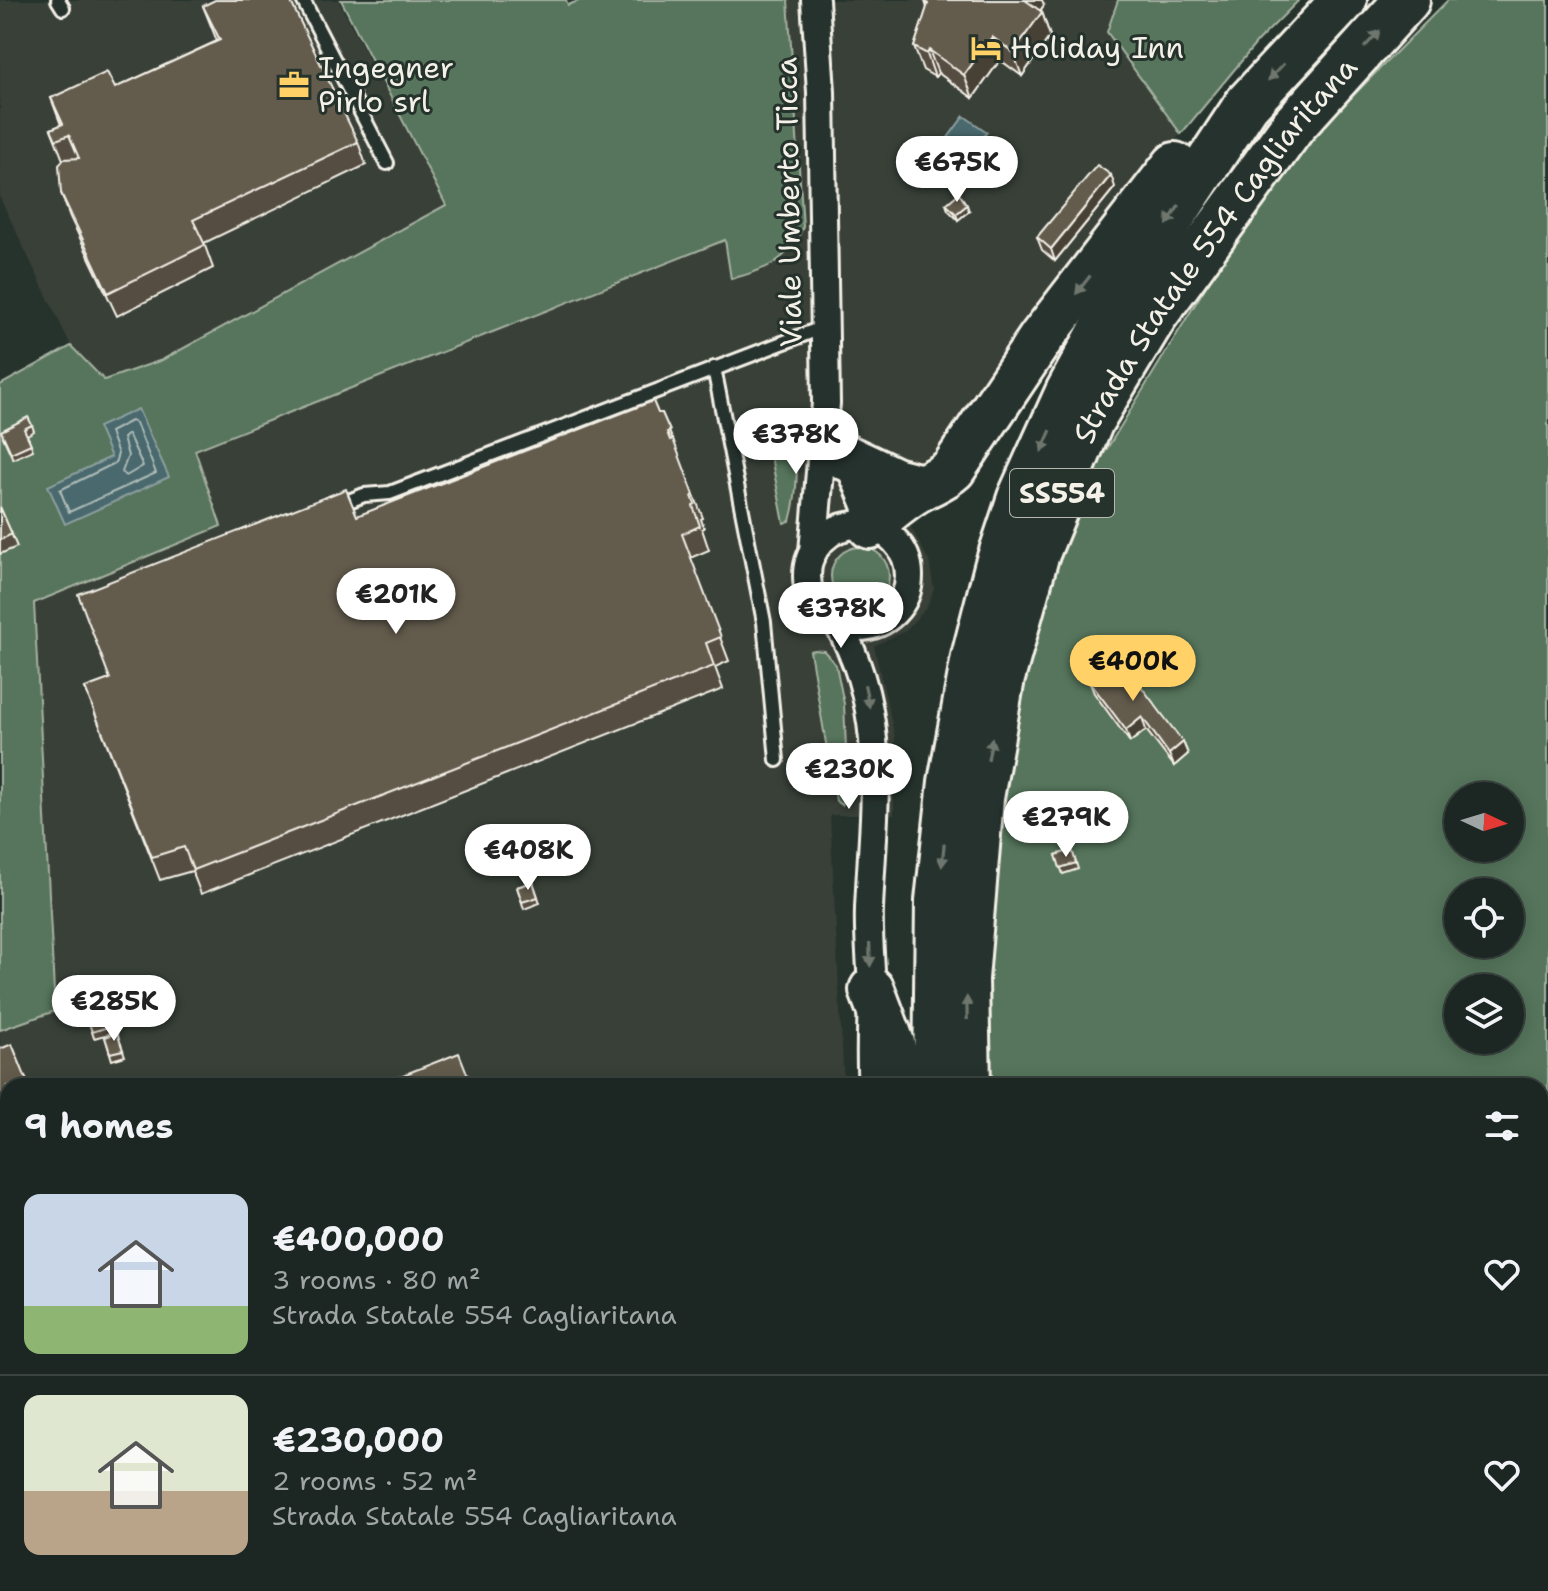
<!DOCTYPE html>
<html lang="en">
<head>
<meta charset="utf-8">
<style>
	body { margin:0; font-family:"Shantell Sans",sans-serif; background:#29322f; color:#f1f3f6; height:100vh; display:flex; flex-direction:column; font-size:30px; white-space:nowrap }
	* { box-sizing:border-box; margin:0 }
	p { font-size:26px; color:#a0a5a5 }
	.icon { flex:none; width:44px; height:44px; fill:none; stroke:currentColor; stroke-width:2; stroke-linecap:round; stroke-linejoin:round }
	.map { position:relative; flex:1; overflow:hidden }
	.drawer { position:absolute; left:0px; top:1078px; width:1548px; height:514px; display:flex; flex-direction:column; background:#1c2622; border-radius:24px 24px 0 0; box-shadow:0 4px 20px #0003,0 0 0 2px #3a4340 }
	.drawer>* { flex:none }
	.needle { width:52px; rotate:94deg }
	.buttons { position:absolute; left:1444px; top:782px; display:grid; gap:16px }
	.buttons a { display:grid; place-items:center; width:80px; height:80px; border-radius:50%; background:#1c2622; box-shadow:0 4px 20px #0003,0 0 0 2px #3a4340; font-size:40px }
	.price { position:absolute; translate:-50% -68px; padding:0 18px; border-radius:28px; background:#fff; color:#222; font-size:26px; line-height:52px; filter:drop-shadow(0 2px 4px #0008) }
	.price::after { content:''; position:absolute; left:50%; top:48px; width:24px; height:18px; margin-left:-12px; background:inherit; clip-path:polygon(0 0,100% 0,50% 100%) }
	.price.selected { background:#ffd166; color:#111 }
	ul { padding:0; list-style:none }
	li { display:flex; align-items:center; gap:24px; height:200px; padding:0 24px }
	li+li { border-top:2px solid #3a4340 }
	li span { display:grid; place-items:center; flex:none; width:224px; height:160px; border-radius:16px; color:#555 }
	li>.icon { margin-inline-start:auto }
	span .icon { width:96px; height:96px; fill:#fffc; stroke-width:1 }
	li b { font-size:34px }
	h2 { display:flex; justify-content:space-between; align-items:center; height:96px; padding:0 24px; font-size:34px }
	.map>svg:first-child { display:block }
</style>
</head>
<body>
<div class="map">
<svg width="1548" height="1591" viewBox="0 0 1548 1591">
	<rect width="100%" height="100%" fill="#26332d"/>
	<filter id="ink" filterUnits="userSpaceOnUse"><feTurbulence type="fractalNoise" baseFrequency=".0125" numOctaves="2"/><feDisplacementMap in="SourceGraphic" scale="16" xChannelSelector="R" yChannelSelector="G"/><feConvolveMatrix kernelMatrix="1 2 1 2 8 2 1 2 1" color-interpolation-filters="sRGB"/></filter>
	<g filter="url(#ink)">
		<g fill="#393f37">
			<polygon points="0,0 338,0 446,205 162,360 104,380 71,346 0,198"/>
			<polygon points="778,0 1118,0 1107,32 1181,134 1011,351 927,463 906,518 929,561 934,589 927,607 905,631 874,646 895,737 894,815 830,815 844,1086 8,1086 8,1463 0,1453 0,1030 55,1010 34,603 221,526 194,450 726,240 731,279 761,271 792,249 794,223"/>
			<polygon points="101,1584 930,1584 932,1591 107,1591"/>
		</g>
		<g fill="#57745b" stroke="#a6b2a2" stroke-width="2" fill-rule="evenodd">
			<path d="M341 0H566L568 5 581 0H788L803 227C787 262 766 270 731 279L725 240 195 450 221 526 34 603 55 1011 0 1030V385L71 346 104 380 162 360 446 205Z"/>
			<polygon points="1118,0 1299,0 1258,41 1181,134 1107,32"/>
			<path d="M1448 0H1548V1591H1088L1087 1584H1540V1086H990L983 1051 985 920 1019 668 1083 488 1216 270 1306 143ZM1458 796H1510V848H1458ZM1458 892H1510V944H1458ZM1458 988H1510V1040H1458Z"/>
			<path d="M764 421 776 423 792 433C800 459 797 496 790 521L784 523Z"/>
			<circle cx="860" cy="576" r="29"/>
			<polygon points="814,650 824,651 836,665 844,704 848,792 842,805 836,801 810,651"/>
			<polygon points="0,1453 8,1463 8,1584 101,1584 107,1591 0,1591"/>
		</g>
		<g fill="#48696e" stroke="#8d9f9f" stroke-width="2">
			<polygon points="964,116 987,132 971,154 958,157 950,150 952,143 947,139"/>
			<polygon points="138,409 169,477 65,524 48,486 111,457 98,427"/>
		</g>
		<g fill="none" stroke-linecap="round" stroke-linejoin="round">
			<g stroke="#afbbb7" stroke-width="2">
				<polygon points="131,421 136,423 156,473 69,512 60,490 115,463 118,454 110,432"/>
				<polygon points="128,434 143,466 126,476 122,472 128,456 123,438"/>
			</g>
			<g stroke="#f4f1e8" stroke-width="18">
				<g id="lane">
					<polyline points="58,0 63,8"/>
					<polyline points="303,0 387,163"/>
					<polyline points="714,368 764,622 777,760"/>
					<polyline points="336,506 364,495 390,493 824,327"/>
				</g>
			</g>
			<g stroke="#f4f1e8" stroke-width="32">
				<g id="street">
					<polyline points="845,455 866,505 870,526"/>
					<circle cx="858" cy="576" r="51"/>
					<polyline points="813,552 826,403 821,92 815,0"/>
					<path d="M838 624C890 714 873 810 869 909 868 936 871 962 872 989 872 1021 869 1053 872 1086"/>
					<polyline points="960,1584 962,1591"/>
				</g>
			</g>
			<g stroke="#f4f1e8" stroke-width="50">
				<g id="highway">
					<polyline points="845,457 894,480 922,487"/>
					<path d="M870 526C886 513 901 499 919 489 931 482 942 479 953 469L1041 338 1175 165"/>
					<polyline points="872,990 892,1043 900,1086"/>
					<polyline points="936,1086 938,901 951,782 974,657 997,567 1020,498 1068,392 1121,295 1247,104 1344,0"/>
					<path id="s1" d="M968 1086 966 979 981 798 1002 678 1036 556 1091 421 1155 315 1293 126 1407 0"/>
					<polyline points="1019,1584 1021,1591"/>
					<polyline points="1055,1584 1056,1591"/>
				</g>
			</g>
			<use href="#lane" stroke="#26332d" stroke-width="12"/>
			<use href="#street" stroke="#26332d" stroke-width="26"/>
			<use href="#highway" stroke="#26332d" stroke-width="44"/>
		</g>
		<g fill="#564e42" stroke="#f4f1e8" stroke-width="2">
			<polygon points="925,1 1044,5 1040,11 1042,12 1050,36 1022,76 1000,60 973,98 938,73 935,77 923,70 914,47 927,8"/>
			<polygon points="203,6 358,142 366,165 204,243 213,268 117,316 70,217 61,193 63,160 51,129 61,125 51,98 115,88 217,41"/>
			<polygon points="1115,187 1055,261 1042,250 1037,237"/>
			<polygon points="946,204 969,211 958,220 948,210"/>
			<polygon points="658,413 662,413 703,518 701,519 704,528 702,529 709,550 690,558 729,661 715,667 723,689 201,894 192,871 160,880 85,688 110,679 357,516"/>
			<polygon points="32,425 34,431 27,435 33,450 13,459 3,437"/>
			<polygon points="0,507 17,547 0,554"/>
			<polygon points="1089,681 1183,742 1188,754 1174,766 1146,730 1130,742 1094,693"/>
			<polygon points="1072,850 1078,869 1063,874 1056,855"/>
			<polygon points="533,882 540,903 524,909 517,887"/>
			<polygon points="97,986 113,1033 94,1038 79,992"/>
			<polygon points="117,1033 125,1056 112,1060 105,1037"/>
			<polygon points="8,1086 8,1134 0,1112"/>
			<polygon points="192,1584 268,1584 250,1591 195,1591"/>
		</g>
		<g fill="#464036" stroke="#f4f1e8" stroke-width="2">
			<polygon points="1024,0 1042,0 1044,5 1032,22"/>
			<polygon points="1042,12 1050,36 1022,76 1013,52"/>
			<polygon points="992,37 1000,60 973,98 964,75"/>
			<polygon points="929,50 938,73 935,77 927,54"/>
			<polygon points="1111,175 1115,187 1055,261 1051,249"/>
			<polygon points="967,205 969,211 958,220 956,214"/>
			<polygon points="1142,717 1146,730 1130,742 1126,730"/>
			<polygon points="1183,742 1188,754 1174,766 1169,754"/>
		</g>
		<g fill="#645b4d" stroke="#f4f1e8" stroke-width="2">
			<polygon points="215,0 290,0 358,142 193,220 205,245 108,293 61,193 59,165 64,159 79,158 69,135 56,140 51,129 63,124 51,98 107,72 115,88 220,40 203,6"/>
			<polygon points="926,0 1025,0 1042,12 1013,52 992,37 964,75 929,50 927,54 914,47 928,4 925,1"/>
			<polygon points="1097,165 1111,175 1051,249 1037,237"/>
			<polygon points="959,193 967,205 956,214 946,204"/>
			<polygon points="653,401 658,413 662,413 670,431 667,432 670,440 673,439 694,495 692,496 695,504 693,506 700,526 682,534 721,637 706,643 714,666 193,870 184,847 152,857 85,688 110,679 78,594 346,489 357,516"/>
			<polygon points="28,417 32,425 24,429 31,444 11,453 1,431"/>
			<polygon points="0,507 12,534 0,540"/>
			<polygon points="1119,657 1183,742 1169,754 1142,717 1126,730 1089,681"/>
			<polygon points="1072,850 1076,863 1060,868 1056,855"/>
			<polygon points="533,882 538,897 522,902 517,887"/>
			<polygon points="97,986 111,1026 92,1032 79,992"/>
			<polygon points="117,1033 123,1050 110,1053 105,1037"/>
			<polygon points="12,1044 29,1086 8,1086 8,1120 4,1122 0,1112 0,1049"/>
			<polygon points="459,1053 472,1086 375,1086"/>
			<polygon points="192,1584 215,1584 197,1591 195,1591"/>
			<polygon points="310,1584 331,1584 333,1591 313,1591"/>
			<polygon points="475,1584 601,1584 603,1591 477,1591"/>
		</g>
		<defs><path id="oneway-solid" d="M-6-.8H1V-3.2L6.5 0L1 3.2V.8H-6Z" transform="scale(2)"/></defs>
		<g fill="#6e766e">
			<use href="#oneway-solid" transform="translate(1372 39) rotate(-48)"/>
			<use href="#oneway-solid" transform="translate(1276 72) rotate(133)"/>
			<use href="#oneway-solid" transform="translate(1173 215) rotate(123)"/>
			<use href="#oneway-solid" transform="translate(1083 285) rotate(128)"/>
			<use href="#oneway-solid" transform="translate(1046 441) rotate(114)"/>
			<use href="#oneway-solid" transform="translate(867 696) rotate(78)"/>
			<use href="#oneway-solid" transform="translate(990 749) rotate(-80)"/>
			<use href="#oneway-solid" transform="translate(943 855) rotate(96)"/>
			<use href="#oneway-solid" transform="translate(870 955) rotate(88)"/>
			<use href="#oneway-solid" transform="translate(967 1008) rotate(-91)"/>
		</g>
	</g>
	<defs>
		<g id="hotel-bare" transform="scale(2.4)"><path d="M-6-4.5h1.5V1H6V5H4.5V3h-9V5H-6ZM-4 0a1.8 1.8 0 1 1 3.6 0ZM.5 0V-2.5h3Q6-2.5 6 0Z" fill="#ffd166" stroke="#26332d" stroke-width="2.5" paint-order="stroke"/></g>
		<g id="office-bare" transform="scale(2.4)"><path d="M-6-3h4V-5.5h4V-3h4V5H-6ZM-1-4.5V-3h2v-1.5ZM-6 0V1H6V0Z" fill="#ffd166" stroke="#26332d" stroke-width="2.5" paint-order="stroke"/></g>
	</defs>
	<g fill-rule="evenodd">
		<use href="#hotel-bare" x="986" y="48"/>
		<use href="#office-bare" x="294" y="85"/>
	</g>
	<g text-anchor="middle" stroke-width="6" stroke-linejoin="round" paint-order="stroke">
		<rect fill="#26332d" stroke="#b6b8b0" stroke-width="2" x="1010" y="469" width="104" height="48" rx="6"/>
		<g font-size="28" font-weight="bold" fill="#f4f1e8">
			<text x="1062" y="503">SS554</text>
		</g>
		<g font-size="30" fill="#f4f1e8" stroke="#26332d" text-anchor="start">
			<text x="1010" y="58">Holiday Inn</text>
			<text x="318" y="78">Ingegner<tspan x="318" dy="34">Pirlo srl</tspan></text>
		</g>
		<g font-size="30" fill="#f4f1e8" stroke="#26332d">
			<text transform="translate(789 202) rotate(-91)" y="10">Viale Umberto Ticca</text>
			<text dy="10" stroke="none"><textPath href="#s1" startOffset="894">Strada Statale 554 Cagliaritana</textPath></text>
		</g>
	</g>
</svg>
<div class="buttons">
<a><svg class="needle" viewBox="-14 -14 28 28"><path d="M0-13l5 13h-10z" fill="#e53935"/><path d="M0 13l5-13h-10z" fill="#a0a5a5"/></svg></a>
<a><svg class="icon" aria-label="locate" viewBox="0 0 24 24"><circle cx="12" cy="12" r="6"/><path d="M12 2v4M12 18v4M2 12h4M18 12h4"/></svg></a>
<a><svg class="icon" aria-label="layers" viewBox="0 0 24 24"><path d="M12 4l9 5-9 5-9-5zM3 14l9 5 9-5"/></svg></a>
</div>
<b class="price" style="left:957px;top:204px">€675K</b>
<b class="price" style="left:796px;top:476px">€378K</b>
<b class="price" style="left:396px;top:636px">€201K</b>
<b class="price" style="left:841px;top:650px">€378K</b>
<b class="price selected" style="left:1133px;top:703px">€400K</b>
<b class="price" style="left:849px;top:811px">€230K</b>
<b class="price" style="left:1066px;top:859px">€279K</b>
<b class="price" style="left:528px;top:892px">€408K</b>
<b class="price" style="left:114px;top:1043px">€285K</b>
<section class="drawer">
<h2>9 homes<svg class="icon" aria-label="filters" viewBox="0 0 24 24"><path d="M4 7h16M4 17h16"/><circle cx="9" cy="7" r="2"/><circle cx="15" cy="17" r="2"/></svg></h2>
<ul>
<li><span style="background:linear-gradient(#c9d6e8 70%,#8fb573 0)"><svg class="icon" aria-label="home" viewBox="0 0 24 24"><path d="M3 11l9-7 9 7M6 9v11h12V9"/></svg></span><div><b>€400,000</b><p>3 rooms · 80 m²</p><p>Strada Statale 554 Cagliaritana</p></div><svg class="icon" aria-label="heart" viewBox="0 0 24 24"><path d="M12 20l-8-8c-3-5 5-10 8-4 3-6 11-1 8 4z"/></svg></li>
<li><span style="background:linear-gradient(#dfe7d0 60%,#b9a48a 0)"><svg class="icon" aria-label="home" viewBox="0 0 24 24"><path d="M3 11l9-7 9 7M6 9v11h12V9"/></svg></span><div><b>€230,000</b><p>2 rooms · 52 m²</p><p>Strada Statale 554 Cagliaritana</p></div><svg class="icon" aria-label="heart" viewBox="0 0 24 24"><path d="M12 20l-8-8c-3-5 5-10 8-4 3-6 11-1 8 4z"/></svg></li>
</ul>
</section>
</div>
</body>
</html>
